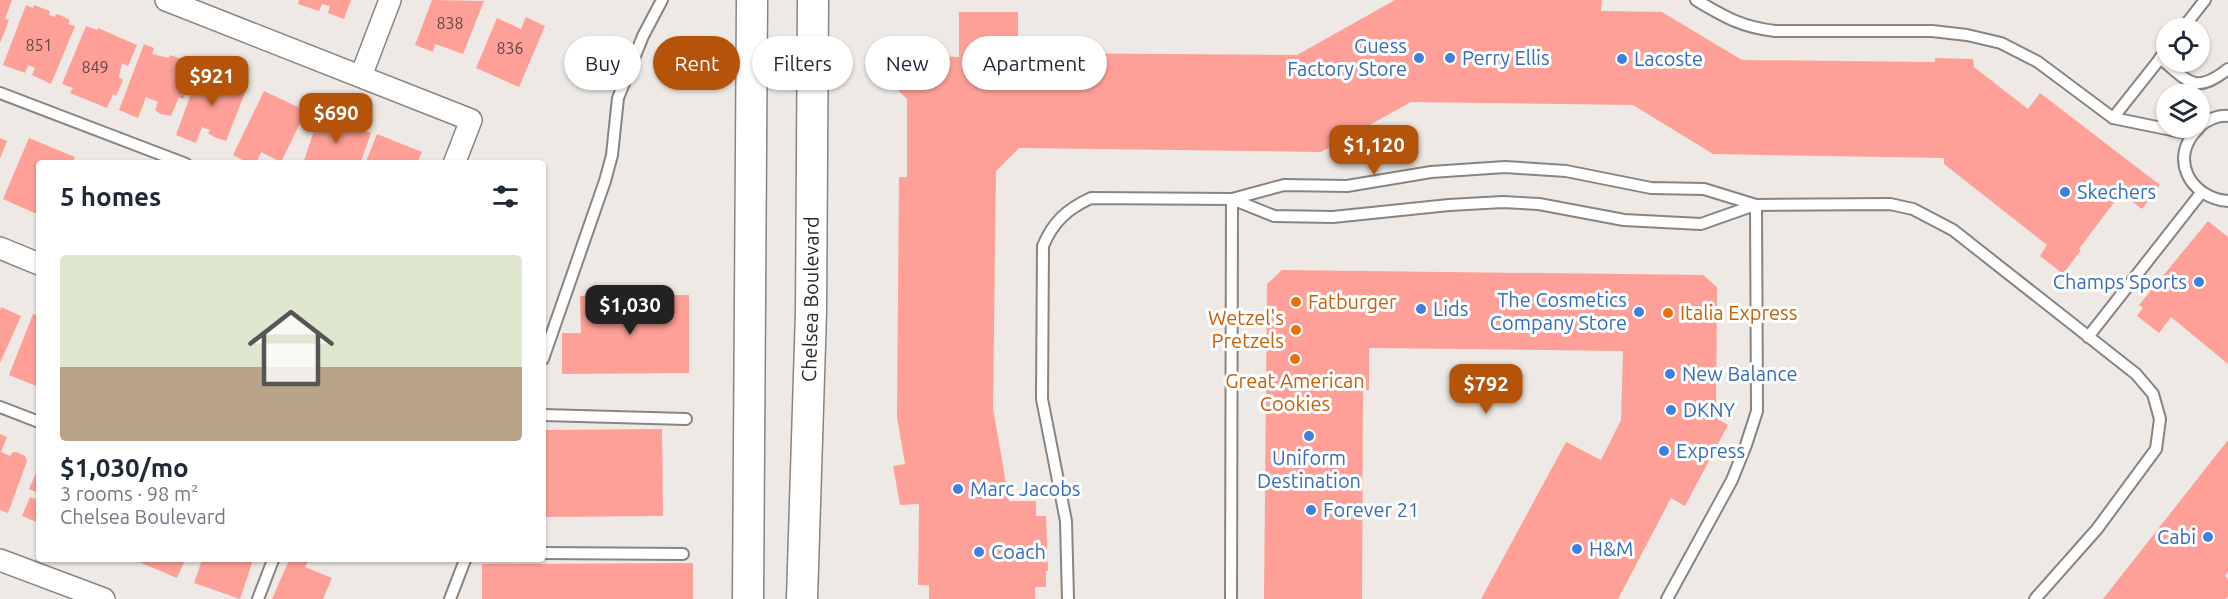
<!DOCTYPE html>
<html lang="en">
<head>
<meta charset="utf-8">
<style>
	body { margin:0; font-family:Ubuntu,sans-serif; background:#f6f6f7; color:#1f2937; height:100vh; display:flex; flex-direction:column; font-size:22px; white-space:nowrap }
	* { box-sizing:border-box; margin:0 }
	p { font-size:20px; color:#747a83 }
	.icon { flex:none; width:33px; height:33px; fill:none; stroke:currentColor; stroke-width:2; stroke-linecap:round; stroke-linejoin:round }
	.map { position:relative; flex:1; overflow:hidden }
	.drawer { position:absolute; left:36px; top:160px; width:510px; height:402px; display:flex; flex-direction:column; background:#fff; border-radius:6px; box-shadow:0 2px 4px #0004 }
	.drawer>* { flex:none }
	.hud { position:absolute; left:564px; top:36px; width:570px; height:54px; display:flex; gap:12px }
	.tools { position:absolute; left:2156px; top:18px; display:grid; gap:12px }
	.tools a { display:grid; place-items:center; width:54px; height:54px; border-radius:50%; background:#fff; box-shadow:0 2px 4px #0004; font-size:30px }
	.price { position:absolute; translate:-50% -51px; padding:0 14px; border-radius:12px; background:#b45309; color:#fff; font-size:20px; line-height:39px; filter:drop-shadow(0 2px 3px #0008) }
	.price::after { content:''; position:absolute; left:50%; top:36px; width:18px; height:14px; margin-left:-9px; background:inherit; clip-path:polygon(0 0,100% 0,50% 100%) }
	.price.on { background:#222; color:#fff }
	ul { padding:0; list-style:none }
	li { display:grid; align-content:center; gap:12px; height:318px; padding:0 24px }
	li span { display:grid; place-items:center; height:186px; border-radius:6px; color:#555 }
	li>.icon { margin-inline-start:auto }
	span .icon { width:108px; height:108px; fill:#fffc; stroke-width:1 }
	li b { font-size:26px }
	h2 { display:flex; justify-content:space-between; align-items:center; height:72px; padding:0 24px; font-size:26px }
	.tag { padding:0 21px; border-radius:27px; background:#fff; box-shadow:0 2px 4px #0004; font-size:21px; line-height:54px }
	.tag.on { background:#b45309; color:#fff }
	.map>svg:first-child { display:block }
</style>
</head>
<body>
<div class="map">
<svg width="2228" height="599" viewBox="0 0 2228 599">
	<rect width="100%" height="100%" fill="#eee9e4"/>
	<g fill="#fea097">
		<polygon points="0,0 12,0 5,19 9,20 0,43"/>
		<polygon points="299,0 351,0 344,19 328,13 330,6 322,4 319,11 298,4"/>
		<polygon points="432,0 484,1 463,54 435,44 433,52 415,45"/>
		<polygon points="1395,0 1602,0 1601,11 1662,12 1742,60 1935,62 1935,58 1973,59 1974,67 2028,109 2040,93 2160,185 2142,209 2121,193 2079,249 2081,250 2063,274 2040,256 2047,245 1944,164 1944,158 1713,154 1633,105 1411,102 1321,152 1019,148 996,171 993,408 1009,501 1036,501 1036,516 1046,516 1048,571 1046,571 1046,587 1035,587 1035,599 929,599 929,585 918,585 919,504 900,505 893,466 905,464 897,417 899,177 907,177 907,99 895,87 908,73 912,76 932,56 959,57 959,12 1018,12 1018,53 1297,55"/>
		<polygon points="26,5 33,8 34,5 50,11 49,15 55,17 56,14 60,15 70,20 68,24 75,26 51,84 32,75 35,68 28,65 25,73 3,65"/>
		<polygon points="526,17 545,26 519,87 476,68 497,18 521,29"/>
		<polygon points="86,26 97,30 98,28 137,45 128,66 122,63 119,77 123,80 116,96 113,94 107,108 70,93 73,88 62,84"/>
		<polygon points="144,44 154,48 152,54 169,58 170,55 192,63 185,80 189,81 183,99 179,97 171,116 160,114 155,110 158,102 146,97 138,118 119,110"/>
		<polygon points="200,69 248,85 226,141 214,137 208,133 210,130 202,127 196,143 176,135"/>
		<polygon points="264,91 306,111 281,162 261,152 256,164 251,164 233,155"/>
		<polygon points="319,115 371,133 360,164 303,164"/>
		<polygon points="377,134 422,152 417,164 365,164"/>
		<polygon points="0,138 7,141 0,159"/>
		<polygon points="29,138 75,157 72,164 39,164 39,215 3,199"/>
		<polygon points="2208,221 2228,237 2228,364 2171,317 2159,333 2137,316 2143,308 2139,305"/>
		<polygon points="1282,270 1703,275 1717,287 1716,418 1728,425 1685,506 1671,498 1618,599 1481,599 1566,442 1601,460 1621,420 1623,351 1369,348 1369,390 1363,390 1362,599 1264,599 1267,284"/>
		<polygon points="689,295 689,373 562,374 562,333 581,333 580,296"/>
		<polygon points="1,307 21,316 0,363 0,311"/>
		<polygon points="33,314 39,316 39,387 9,375"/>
		<polygon points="662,429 663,516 543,517 543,430"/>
		<polygon points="0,434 7,437 1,452 10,456 13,452 16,452 25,456 27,461 8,513 0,510"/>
		<polygon points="2228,440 2228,572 2225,576 2228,579 2228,596 2226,599 2103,599"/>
		<polygon points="39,466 39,523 22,516 30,497 35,499 38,493 29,489"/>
		<polygon points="134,560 185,560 177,578"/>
		<polygon points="202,560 253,560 240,599 194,583"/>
		<polygon points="289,560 309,560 305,567 332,578 323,599 272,599"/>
		<polygon points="693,563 693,599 482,599 482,564"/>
	</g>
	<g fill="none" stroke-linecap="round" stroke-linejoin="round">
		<g stroke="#898480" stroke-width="14">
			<g id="service">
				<path d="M1696 0C1725 17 1741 27 1775 31H1932L1967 35 2001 43 2038 62 2113 118 2191 134"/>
				<polyline points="2183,28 2205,0"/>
				<path d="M2160 58C2189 82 2195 95 2228 69"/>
				<polyline points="0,93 186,164"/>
				<polyline points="2113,118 2166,51"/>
				<path d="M2199 127C2206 120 2218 115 2228 116"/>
				<path d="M2199 128C2168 156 2189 198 2228 201"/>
				<polyline points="1232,199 1274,216 1333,217 1449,205 1503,202 1539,204 1624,220 1701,224 1755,205"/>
				<polyline points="2088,337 2201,193"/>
				<polyline points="543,359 605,181 612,155 618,98 643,36 662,0"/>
				<polyline points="0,407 39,422"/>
				<polyline points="543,415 686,419"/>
				<polyline points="543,553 683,554"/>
				<polyline points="258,599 273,560"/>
				<polyline points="450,599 465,560"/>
				<path d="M1068 599 1066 521 1042 399 1043 246C1053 222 1067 209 1091 198L1232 199 1284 185 1347 186 1431 172 1505 167 1566 171 1651 188 1704 189 1756 205 1890 204 1913 209 1953 230 2136 374 2153 394 2160 419 2156 449 2097 529 2035 599"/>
				<polyline points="1231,599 1232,199"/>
				<polyline points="1667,599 1732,480 1746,445 1757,411 1756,205"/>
			</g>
		</g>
		<g stroke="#898480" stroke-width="24">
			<g id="minor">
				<polyline points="166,0 471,120 454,164"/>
				<polyline points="361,76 390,0"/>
				<polyline points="0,248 39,264"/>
				<polyline points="0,560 104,599"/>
			</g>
		</g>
		<g stroke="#898480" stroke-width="33">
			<g id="secondary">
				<polyline points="748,599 752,0"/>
				<path id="s1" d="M802 599 811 312 813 0"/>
			</g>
		</g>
		<use href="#service" stroke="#fff" stroke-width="10"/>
		<use href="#minor" stroke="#fff" stroke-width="21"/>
		<use href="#secondary" stroke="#fff" stroke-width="30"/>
	</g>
	<g fill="#3f7fe0" stroke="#fff" stroke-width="2">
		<circle cx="1419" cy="58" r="6"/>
		<circle cx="1450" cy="58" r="6"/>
		<circle cx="1622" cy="59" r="6"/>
		<circle cx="2065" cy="192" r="6"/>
		<circle cx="2199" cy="282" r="6"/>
		<circle cx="1421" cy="309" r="6"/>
		<circle cx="1639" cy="312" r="6"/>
		<circle cx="1670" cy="374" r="6"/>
		<circle cx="1671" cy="410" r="6"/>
		<circle cx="1309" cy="436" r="6"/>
		<circle cx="1664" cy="451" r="6"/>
		<circle cx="958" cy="489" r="6"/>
		<circle cx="1311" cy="510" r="6"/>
		<circle cx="2208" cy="537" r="6"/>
		<circle cx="1577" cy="549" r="6"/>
		<circle cx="979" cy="552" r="6"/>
	</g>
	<g fill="#e8710a" stroke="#fff" stroke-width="2">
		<circle cx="1296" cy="302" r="6"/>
		<circle cx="1668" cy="313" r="6"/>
		<circle cx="1296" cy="330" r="6"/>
		<circle cx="1295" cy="359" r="6"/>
	</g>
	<g text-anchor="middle" stroke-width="6" stroke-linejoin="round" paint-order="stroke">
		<g font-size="16" fill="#604744">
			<text x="450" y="29">838</text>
			<text x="39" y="51">851</text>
			<text x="510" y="54">836</text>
			<text x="95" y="73">849</text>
		</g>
		<g font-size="20" fill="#366cbe" stroke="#fff" text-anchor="start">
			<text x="1407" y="53" text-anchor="end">Guess<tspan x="1407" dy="23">Factory Store</tspan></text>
			<text x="1462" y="65">Perry Ellis</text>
			<text x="1634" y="66">Lacoste</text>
			<text x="2077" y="199">Skechers</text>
			<text x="2187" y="289" text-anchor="end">Champs Sports</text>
			<text x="1627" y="307" text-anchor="end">The Cosmetics<tspan x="1627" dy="23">Company Store</tspan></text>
			<text x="1433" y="316">Lids</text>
			<text x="1682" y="381">New Balance</text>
			<text x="1683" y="417">DKNY</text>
			<text x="1676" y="458">Express</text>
			<text x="1309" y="465" text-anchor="middle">Uniform<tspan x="1309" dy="23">Destination</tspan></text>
			<text x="970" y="496">Marc Jacobs</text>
			<text x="1323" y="517">Forever 21</text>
			<text x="2196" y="544" text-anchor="end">Cabi</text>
			<text x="1589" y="556">H&amp;M</text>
			<text x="991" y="559">Coach</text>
		</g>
		<g font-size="20" fill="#2b2928" stroke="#fff">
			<text dy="7" stroke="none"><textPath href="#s1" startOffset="300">Chelsea Boulevard</textPath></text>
		</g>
		<g font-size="20" fill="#c56008" stroke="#fff" text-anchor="start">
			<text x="1308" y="309">Fatburger</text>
			<text x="1680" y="320">Italia Express</text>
			<text x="1284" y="325" text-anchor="end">Wetzel's<tspan x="1284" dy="23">Pretzels</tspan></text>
			<text x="1295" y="388" text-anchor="middle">Great American<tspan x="1295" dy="23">Cookies</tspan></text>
		</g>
	</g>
</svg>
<div class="tools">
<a><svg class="icon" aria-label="locate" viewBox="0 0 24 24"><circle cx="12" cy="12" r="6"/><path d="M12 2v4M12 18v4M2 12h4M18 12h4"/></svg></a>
<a><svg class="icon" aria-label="layers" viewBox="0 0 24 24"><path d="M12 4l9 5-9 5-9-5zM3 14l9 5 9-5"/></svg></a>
</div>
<b class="price" style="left:212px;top:107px">$921</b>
<b class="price" style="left:336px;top:144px">$690</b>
<b class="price" style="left:1374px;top:176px">$1,120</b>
<b class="price on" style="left:630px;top:336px">$1,030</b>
<b class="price" style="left:1486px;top:415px">$792</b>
<div class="hud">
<a class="tag">Buy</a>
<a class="tag on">Rent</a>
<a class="tag">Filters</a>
<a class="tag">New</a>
<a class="tag">Apartment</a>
</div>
<section class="drawer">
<h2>5 homes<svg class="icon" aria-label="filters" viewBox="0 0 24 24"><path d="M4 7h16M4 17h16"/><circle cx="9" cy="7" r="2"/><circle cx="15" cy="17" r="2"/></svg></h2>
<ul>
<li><span style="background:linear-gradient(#dfe7d0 60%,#b9a48a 0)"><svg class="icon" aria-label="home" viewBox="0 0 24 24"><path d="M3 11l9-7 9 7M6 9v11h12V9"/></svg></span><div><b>$1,030/mo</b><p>3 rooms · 98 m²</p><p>Chelsea Boulevard</p></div></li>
</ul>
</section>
</div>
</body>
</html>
